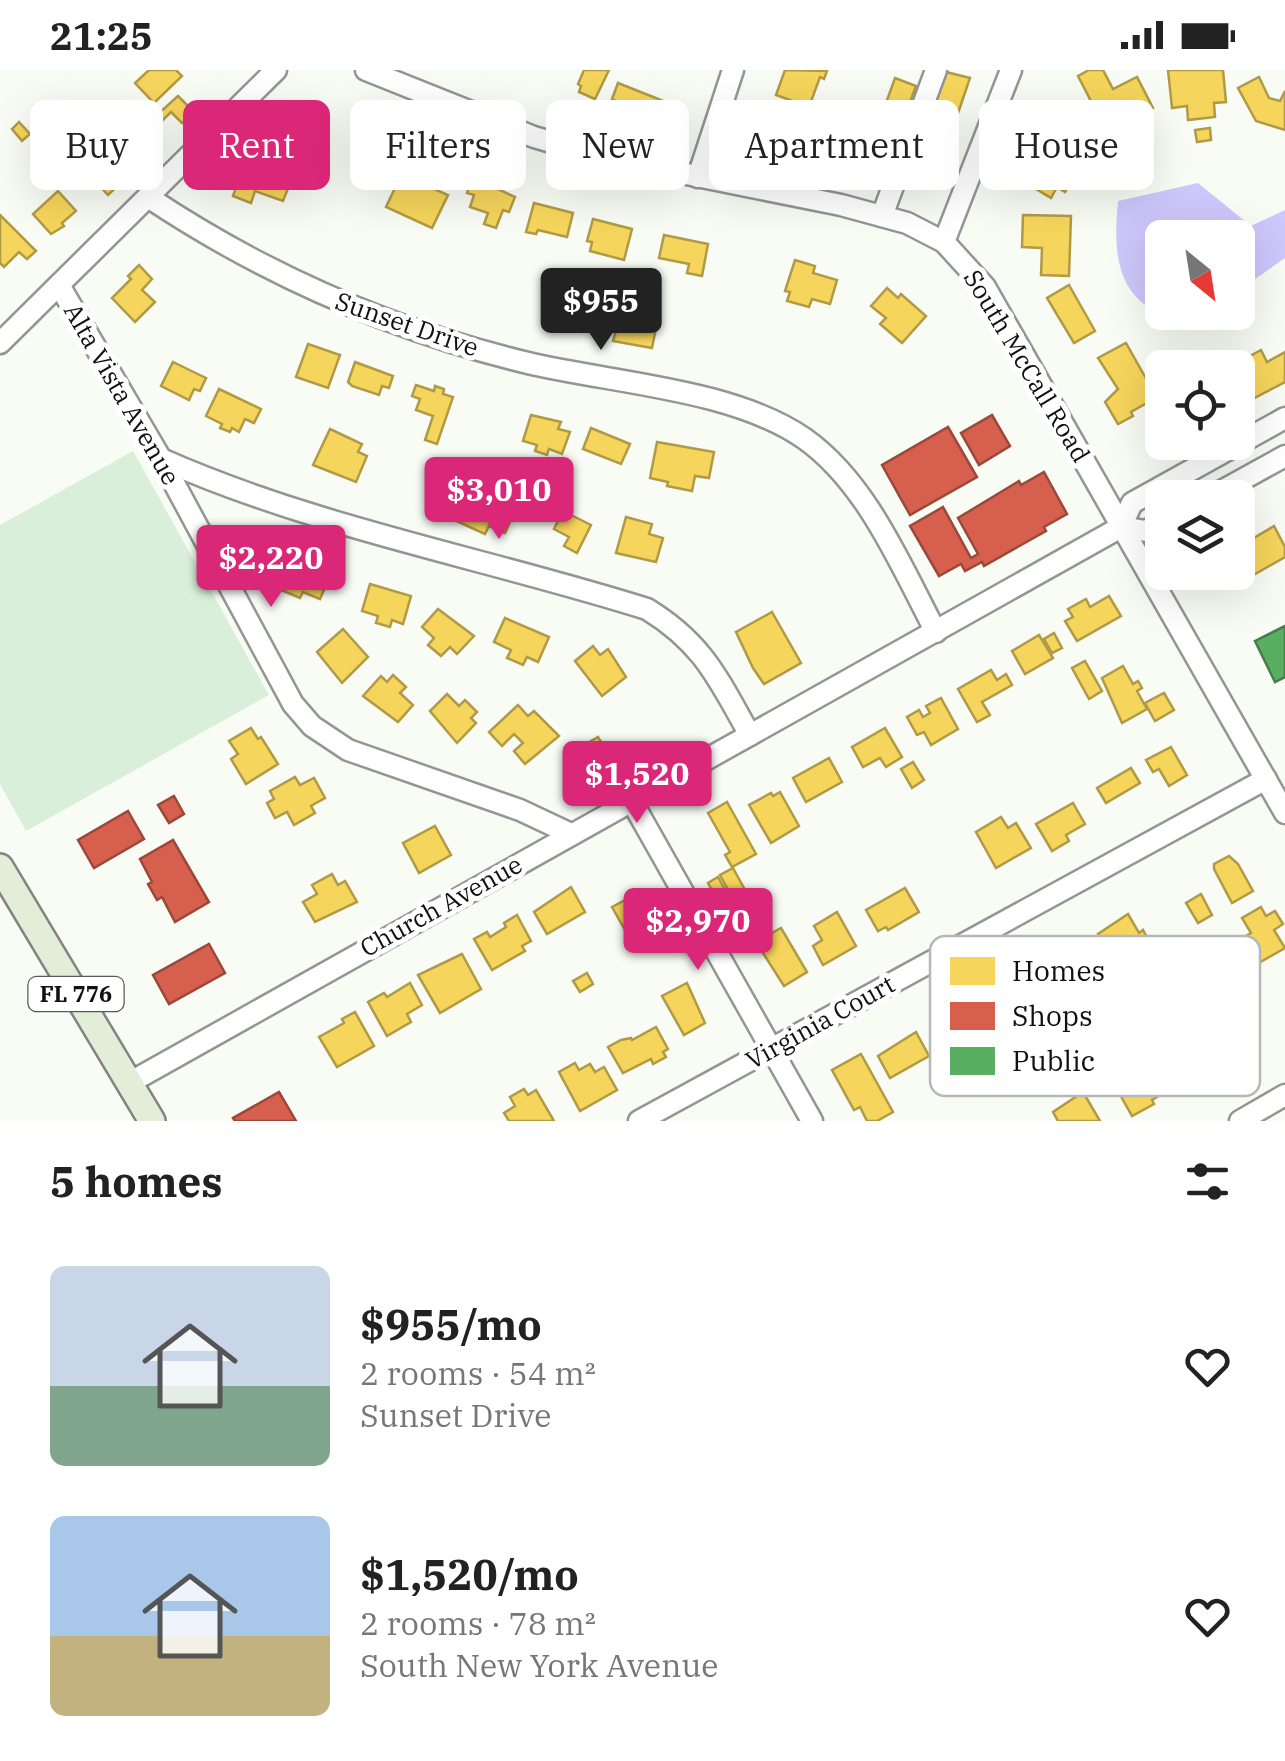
<!DOCTYPE html>
<html lang="en">
<head>
<meta charset="utf-8">
<style>
	body { margin:0; font-family:"IBM Plex Serif",serif; background:#f6f6f6; color:#222; height:100vh; display:flex; flex-direction:column; font-size:38px; white-space:nowrap }
	* { box-sizing:border-box; margin:0 }
	p { font-size:32px; color:#767676 }
	.icon { flex:none; width:55px; height:55px; fill:none; stroke:currentColor; stroke-width:2; stroke-linecap:round; stroke-linejoin:round }
	.map { position:relative; height:1051px; overflow:hidden }
	.panel { display:flex; flex-direction:column; background:#fff; flex:1 }
	.panel>* { flex:none }
	.hud { position:absolute; left:30px; top:30px; width:1225px; height:90px; display:flex; gap:20px }
	.needle { width:65px; rotate:150deg }
	.buttons { position:absolute; left:1145px; top:150px; display:grid; gap:20px }
	.buttons a { display:grid; place-items:center; width:110px; height:110px; border-radius:15px; background:#fff; box-shadow:0 10px 40px #0002; font-size:50px }
	.price { position:absolute; translate:-50% -85px; padding:0 22px; border-radius:10px; background:#db2777; color:#fff; font-size:32px; line-height:65px; filter:drop-shadow(0 2px 5px #0008) }
	.price::after { content:''; position:absolute; left:50%; top:60px; width:30px; height:22px; margin-left:-15px; background:inherit; clip-path:polygon(0 0,100% 0,50% 100%) }
	.price.on { background:#222; color:#fff }
	ul { padding:0; list-style:none }
	li { display:flex; align-items:center; gap:30px; height:250px; padding:0 50px }
	li span { display:grid; place-items:center; flex:none; width:280px; height:200px; border-radius:15px; color:#555 }
	li>.icon { margin-inline-start:auto }
	span .icon { width:120px; height:120px; fill:#fffc; stroke-width:1 }
	li b { font-size:42px }
	h2 { display:flex; justify-content:space-between; align-items:center; height:120px; padding:0 50px; font-size:42px }
	.pill { padding:0 35px; border-radius:15px; background:#fff; box-shadow:0 10px 40px #0002; font-size:35px; line-height:90px }
	.pill.on { background:#db2777; color:#fff }
	.status { display:flex; justify-content:space-between; align-items:center; height:70px; padding:0 50px; background:#fff; direction:ltr }
	.status svg { height:28px; fill:currentColor }
	.map>svg:first-child { display:block }
</style>
</head>
<body>
<div class="status"><b>21:25</b><svg viewBox="0 0 49 12"><path d="M0 12V9h3v3zM5 12V6h3v6zM10 12V3h3v9zM15 12V0h3v12zM26 1h20v11H26zM47 4h2v5h-2z"/></svg></div>
<div class="map">
<svg width="1285" height="1051" viewBox="0 0 1285 1051">
	<rect width="100%" height="100%" fill="#f8fcf5"/>
	<polygon fill="#d9efd9" points="133,381 269,625 26,761 0,714 0,455"/>
	<path fill="#cdc7fb" d="M1198 113 1251 156 1285 140V188L1238 221V168H1162V242L1202 243 1197 246C1186 245 1168 248 1158 243 1113 221 1114 173 1118 131Z"/>
	<g fill="#f6d55c" stroke="#b19a45" stroke-width="2.5">
		<polygon points="149,0 176,0 182,6 154,33 135,13"/>
		<polygon points="584,0 609,0 595,29 579,22 581,16 578,14"/>
		<polygon points="785,0 827,1 824,9 820,7 809,37 776,25"/>
		<polygon points="1089,0 1103,0 1113,19 1137,7 1153,38 1107,62 1078,6"/>
		<polygon points="1168,0 1223,0 1226,32 1214,33 1215,47 1188,50 1187,36 1172,38"/>
		<polygon points="946,2 970,8 953,58 936,52 938,46 932,44"/>
		<polygon points="1259,7 1269,28 1280,31 1285,21 1285,60 1256,51 1238,18"/>
		<polygon points="895,8 916,16 907,40 886,33"/>
		<polygon points="618,13 686,40 680,55 674,53 672,58 616,36 618,32 612,29"/>
		<polygon points="178,26 194,42 182,53 171,42 163,50 158,44"/>
		<polygon points="109,33 120,44 111,53 100,42"/>
		<polygon points="883,36 906,45 892,83 898,85 891,104 862,93"/>
		<polygon points="19,52 30,64 22,71 12,59"/>
		<polygon points="1210,58 1211,70 1197,72 1195,60"/>
		<polygon points="1054,61 1090,82 1065,122 1057,117 1051,128 1006,101 1018,81 1036,92"/>
		<polygon points="924,80 944,87 934,112 918,106 920,100 917,99"/>
		<polygon points="102,86 124,110 108,125 85,100"/>
		<polygon points="267,95 286,101 282,114 289,116 283,131 255,121 251,133 233,126 238,112 245,115 248,105 262,110"/>
		<polygon points="406,95 420,102 416,111 448,125 432,158 386,137"/>
		<polygon points="471,112 488,118 489,115 515,127 509,142 503,140 496,158 484,154 488,143 470,137 474,125 467,123"/>
		<polygon points="58,121 76,141 62,153 64,156 51,164 33,144"/>
		<polygon points="534,133 573,143 567,167 538,160 536,164 526,162"/>
		<polygon points="0,145 36,181 27,189 19,182 4,197 0,193"/>
		<polygon points="1023,145 1071,146 1069,206 1041,205 1042,178 1022,177"/>
		<polygon points="593,149 632,159 624,190 590,181 592,172 587,171"/>
		<polygon points="664,165 708,174 702,206 687,203 689,194 659,188"/>
		<polygon points="795,190 815,196 813,203 837,210 830,234 812,229 809,237 787,231 790,222 785,221"/>
		<polygon points="139,195 152,209 142,220 155,232 135,252 112,228 131,209 128,206"/>
		<polygon points="1069,215 1095,261 1074,273 1047,228"/>
		<polygon points="887,218 898,228 901,224 926,246 902,273 880,254 886,248 871,236"/>
		<polygon points="557,223 590,230 587,245 594,247 591,261 550,253"/>
		<polygon points="623,238 637,240 636,249 657,253 652,278 613,271"/>
		<polygon points="1126,273 1148,312 1152,309 1161,325 1131,342 1133,346 1118,354 1105,332 1118,319 1098,288"/>
		<polygon points="308,274 340,285 328,318 296,307"/>
		<polygon points="1261,280 1267,292 1285,282 1285,312 1243,334 1238,323 1238,303 1247,298 1243,290"/>
		<polygon points="173,292 206,308 200,321 194,319 189,330 161,316"/>
		<polygon points="355,292 393,306 389,318 382,316 379,325 352,316 348,312"/>
		<polygon points="416,315 434,321 435,316 444,319 443,324 453,327 437,374 425,370 433,346 416,340 420,329 412,326"/>
		<polygon points="219,319 261,339 254,353 245,349 239,362 232,358 230,362 220,358 222,354 206,346"/>
		<polygon points="531,345 561,352 558,359 570,362 562,384 549,379 547,385 535,381 537,375 523,371"/>
		<polygon points="1162,351 1162,372 1199,373 1180,378 1179,373 1162,378 1155,352"/>
		<polygon points="591,358 630,374 621,394 583,379"/>
		<polygon points="330,359 362,374 358,382 367,386 356,412 313,395"/>
		<polygon points="657,372 714,382 709,408 695,406 692,421 667,416 668,412 650,408"/>
		<polygon points="468,419 515,440 505,463 489,456 485,464 454,450"/>
		<polygon points="563,441 591,455 577,483 564,476 569,467 554,459"/>
		<polygon points="626,447 652,454 649,464 663,468 656,492 616,483"/>
		<polygon points="1240,447 1252,469 1274,456 1285,477 1285,487 1243,511 1238,501"/>
		<polygon points="285,489 329,508 320,529 303,522 300,528 274,517"/>
		<polygon points="370,514 411,526 403,554 392,550 390,557 376,553 378,546 362,541"/>
		<polygon points="1109,526 1121,546 1077,571 1065,551 1073,547 1068,539 1086,529 1090,537"/>
		<polygon points="438,539 474,566 457,584 450,577 441,586 428,575 434,568 422,557"/>
		<polygon points="772,542 801,593 764,614 753,598 736,562"/>
		<polygon points="505,548 549,567 538,592 527,587 523,595 507,588 511,580 494,572"/>
		<polygon points="343,559 368,587 342,613 317,582"/>
		<polygon points="1054,563 1062,578 1052,583 1044,569"/>
		<polygon points="1039,565 1053,588 1025,604 1012,581"/>
		<polygon points="593,576 600,585 608,579 626,607 602,626 575,591"/>
		<polygon points="1085,591 1102,621 1089,629 1072,598"/>
		<polygon points="1123,596 1133,614 1138,611 1142,618 1137,621 1147,639 1122,653 1102,608"/>
		<polygon points="991,600 997,610 1006,604 1012,615 982,632 990,645 977,652 958,619"/>
		<polygon points="393,605 406,617 400,623 413,635 398,652 363,626 381,606 387,612"/>
		<polygon points="1164,623 1174,640 1155,651 1145,633"/>
		<polygon points="447,624 459,636 465,630 477,642 471,648 476,653 457,673 430,641"/>
		<polygon points="941,628 958,659 931,675 924,662 917,665 907,647 919,640 923,647 930,643 926,636"/>
		<polygon points="518,635 528,646 534,641 559,666 525,694 514,681 523,673 514,664 502,676 489,662"/>
		<polygon points="251,658 258,669 261,667 278,694 246,714 231,689 238,684 229,671"/>
		<polygon points="885,658 902,687 886,697 880,688 863,697 852,677"/>
		<polygon points="598,667 610,687 577,707 565,686"/>
		<polygon points="1171,677 1187,705 1169,716 1159,699 1153,702 1146,690"/>
		<polygon points="829,688 842,712 806,732 793,708"/>
		<polygon points="913,692 924,710 912,718 901,699"/>
		<polygon points="1131,698 1140,713 1106,733 1097,718"/>
		<polygon points="295,707 300,715 314,708 325,728 311,736 315,743 294,755 287,742 275,748 267,733 274,729 270,721"/>
		<polygon points="780,722 799,756 771,773 749,735 771,723 773,726"/>
		<polygon points="727,732 756,784 732,797 725,785 730,782 708,743"/>
		<polygon points="1073,733 1085,754 1066,765 1069,771 1052,781 1036,754"/>
		<polygon points="1001,747 1008,758 1016,753 1031,778 996,798 976,762"/>
		<polygon points="435,756 451,785 419,803 403,773"/>
		<polygon points="1229,786 1238,794 1253,821 1232,833 1214,799 1214,794"/>
		<polygon points="733,798 750,829 737,836 720,805"/>
		<polygon points="332,804 338,815 345,811 357,832 315,852 303,832 317,824 312,815"/>
		<polygon points="718,807 734,836 724,842 708,813"/>
		<polygon points="571,817 585,842 547,864 534,842"/>
		<polygon points="905,818 919,842 888,860 886,857 878,861 866,840"/>
		<polygon points="1201,824 1212,845 1198,853 1186,833"/>
		<polygon points="633,826 656,860 633,874 612,837"/>
		<polygon points="1261,837 1266,846 1275,841 1283,854 1274,860 1285,878 1243,902 1227,877 1251,863 1242,848"/>
		<polygon points="837,842 856,876 823,895 813,876 822,870 814,856"/>
		<polygon points="1128,844 1139,863 1143,860 1152,877 1129,890 1121,878 1110,884 1098,864"/>
		<polygon points="517,845 531,871 522,876 525,881 492,900 474,869 487,862 490,867 506,857 504,853"/>
		<polygon points="781,858 807,902 784,916 756,872"/>
		<polygon points="462,884 481,919 440,943 418,905"/>
		<polygon points="587,903 593,914 580,922 573,911"/>
		<polygon points="410,913 422,935 407,944 411,952 387,966 368,932 384,923 387,927"/>
		<polygon points="687,913 705,953 684,965 662,926"/>
		<polygon points="355,942 374,976 337,997 319,967 344,953 342,949"/>
		<polygon points="656,957 668,979 663,982 666,987 653,994 651,989 623,1003 608,977 621,970 631,968 632,970"/>
		<polygon points="916,962 929,986 890,1008 878,986"/>
		<polygon points="861,984 893,1042 877,1051 867,1051 860,1037 854,1040 832,1000"/>
		<polygon points="575,993 579,1000 590,994 595,1002 604,997 617,1020 580,1041 559,1002"/>
		<polygon points="1131,1002 1136,1010 1151,1004 1162,1024 1152,1030 1154,1034 1132,1046 1113,1012"/>
		<polygon points="524,1019 528,1025 536,1020 554,1051 509,1051 504,1043 515,1036 510,1027"/>
		<polygon points="1083,1022 1100,1051 1058,1051 1053,1042"/>
	</g>
	<g fill="#d6604d" stroke="#9b483b" stroke-width="2.5">
		<polygon points="992,345 1010,376 979,395 961,363"/>
		<polygon points="948,357 977,407 910,445 882,395"/>
		<polygon points="1044,402 1067,444 1044,457 1046,461 984,496 982,492 965,501 961,494 939,506 910,456 943,437 971,488 978,484 958,448 1019,411 1021,415"/>
		<polygon points="174,726 184,744 169,753 158,735"/>
		<polygon points="128,741 144,769 94,798 78,770"/>
		<polygon points="173,770 209,832 175,852 162,827 157,830 148,814 152,812 140,789"/>
		<polygon points="209,874 225,903 169,934 153,905"/>
		<polygon points="279,1022 296,1051 235,1051 233,1048"/>
	</g>
	<polygon fill="#5aae61" stroke="#447f49" stroke-width="2.5" points="1285,556 1285,607 1275,612 1255,571"/>
	<g fill="none" stroke-linecap="round" stroke-linejoin="round">
		<g stroke="#949693" stroke-width="25">
			<g id="minor">
				<polyline points="366,0 534,67 602,87 841,135 907,153 944,172 985,217 1285,743"/>
				<polyline points="698,107 733,0"/>
				<path d="M148 127C265 205 391 260 528 293 612 313 734 319 805 369 867 413 901 496 936 562"/>
				<polyline points="882,146 936,0"/>
				<polyline points="944,172 1011,0"/>
				<polyline points="59,215 161,389 293,634 312,656 348,680 520,740 571,764"/>
				<polyline points="0,273 276,0"/>
				<path d="M161 389C317 458 485 488 647 539 704 574 718 609 750 665"/>
				<polyline points="1209,428 1285,386"/>
				<polyline points="1121,457 1132,433 1285,348"/>
				<polyline points="1121,457 1146,461 1162,452"/>
				<polyline points="631,730 812,1051"/>
				<polyline points="129,1013 1121,457"/>
				<polyline points="639,1051 1266,709"/>
				<polyline points="1240,1051 1285,1025"/>
			</g>
		</g>
		<g stroke="#828480" stroke-width="30">
			<polyline id="major" points="0,797 152,1051"/>
		</g>
		<use href="#minor" stroke="#fefffe" stroke-width="20"/>
		<use href="#major" stroke="#e3eed9" stroke-width="25"/>
	</g>
	<g text-anchor="middle" stroke-width="10" stroke-linejoin="round" paint-order="stroke">
		<rect fill="#fff" stroke="#585858" stroke-width="2.5" x="28.5" y="907" width="95" height="34" rx="8"/>
		<g font-size="22" font-weight="bold" fill="#101010">
			<text x="76" y="932">FL 776</text>
		</g>
		<g font-size="25" fill="#101010" stroke="#fff">
			<text transform="translate(407 254) rotate(19)" y="9">Sunset Drive</text>
			<text transform="translate(1027 296) rotate(59)" y="9">South McCall Road</text>
			<text transform="translate(122 324) rotate(60)" y="9">Alta Vista Avenue</text>
			<text transform="translate(441 836) rotate(-29)" y="9">Church Avenue</text>
			<text transform="translate(820 952) rotate(-29)" y="9">Virginia Court</text>
		</g>
	</g>
	<rect x="930" y="866" width="330" height="160" rx="15" fill="#fff" stroke="#b7b7b7" stroke-width="2.5"/>
	<rect x="950" y="887" width="45" height="28" fill="#f6d55c"/>
	<rect x="950" y="932" width="45" height="28" fill="#d6604d"/>
	<rect x="950" y="977" width="45" height="28" fill="#5aae61"/>
	<g font-size="28" fill="#101010">
		<text x="1012" y="911">Homes</text>
		<text x="1012" y="956">Shops</text>
		<text x="1012" y="1001">Public</text>
	</g>
</svg>
<div class="buttons">
<a><svg class="needle" viewBox="-14 -14 28 28"><path d="M0-13l5 13h-10z" fill="#e53935"/><path d="M0 13l5-13h-10z" fill="#767676"/></svg></a>
<a><svg class="icon" aria-label="locate" viewBox="0 0 24 24"><circle cx="12" cy="12" r="6"/><path d="M12 2v4M12 18v4M2 12h4M18 12h4"/></svg></a>
<a><svg class="icon" aria-label="layers" viewBox="0 0 24 24"><path d="M12 4l9 5-9 5-9-5zM3 14l9 5 9-5"/></svg></a>
</div>
<b class="price on" style="left:601px;top:283px">$955</b>
<b class="price" style="left:499px;top:472px">$3,010</b>
<b class="price" style="left:271px;top:540px">$2,220</b>
<b class="price" style="left:637px;top:756px">$1,520</b>
<b class="price" style="left:698px;top:903px">$2,970</b>
<div class="hud">
<a class="pill">Buy</a>
<a class="pill on">Rent</a>
<a class="pill">Filters</a>
<a class="pill">New</a>
<a class="pill">Apartment</a>
<a class="pill">House</a>
</div>
</div>
<section class="panel">
<h2>5 homes<svg class="icon" aria-label="filters" viewBox="0 0 24 24"><path d="M4 7h16M4 17h16"/><circle cx="9" cy="7" r="2"/><circle cx="15" cy="17" r="2"/></svg></h2>
<ul>
<li><span style="background:linear-gradient(#c9d6e8 60%,#7fa58c 0)"><svg class="icon" aria-label="home" viewBox="0 0 24 24"><path d="M3 11l9-7 9 7M6 9v11h12V9"/></svg></span><div><b>$955/mo</b><p>2 rooms · 54 m²</p><p>Sunset Drive</p></div><svg class="icon" aria-label="heart" viewBox="0 0 24 24"><path d="M12 20l-8-8c-3-5 5-10 8-4 3-6 11-1 8 4z"/></svg></li>
<li><span style="background:linear-gradient(#a9c7e8 60%,#c2b280 0)"><svg class="icon" aria-label="home" viewBox="0 0 24 24"><path d="M3 11l9-7 9 7M6 9v11h12V9"/></svg></span><div><b>$1,520/mo</b><p>2 rooms · 78 m²</p><p>South New York Avenue</p></div><svg class="icon" aria-label="heart" viewBox="0 0 24 24"><path d="M12 20l-8-8c-3-5 5-10 8-4 3-6 11-1 8 4z"/></svg></li>
</ul>
</section>
</body>
</html>
